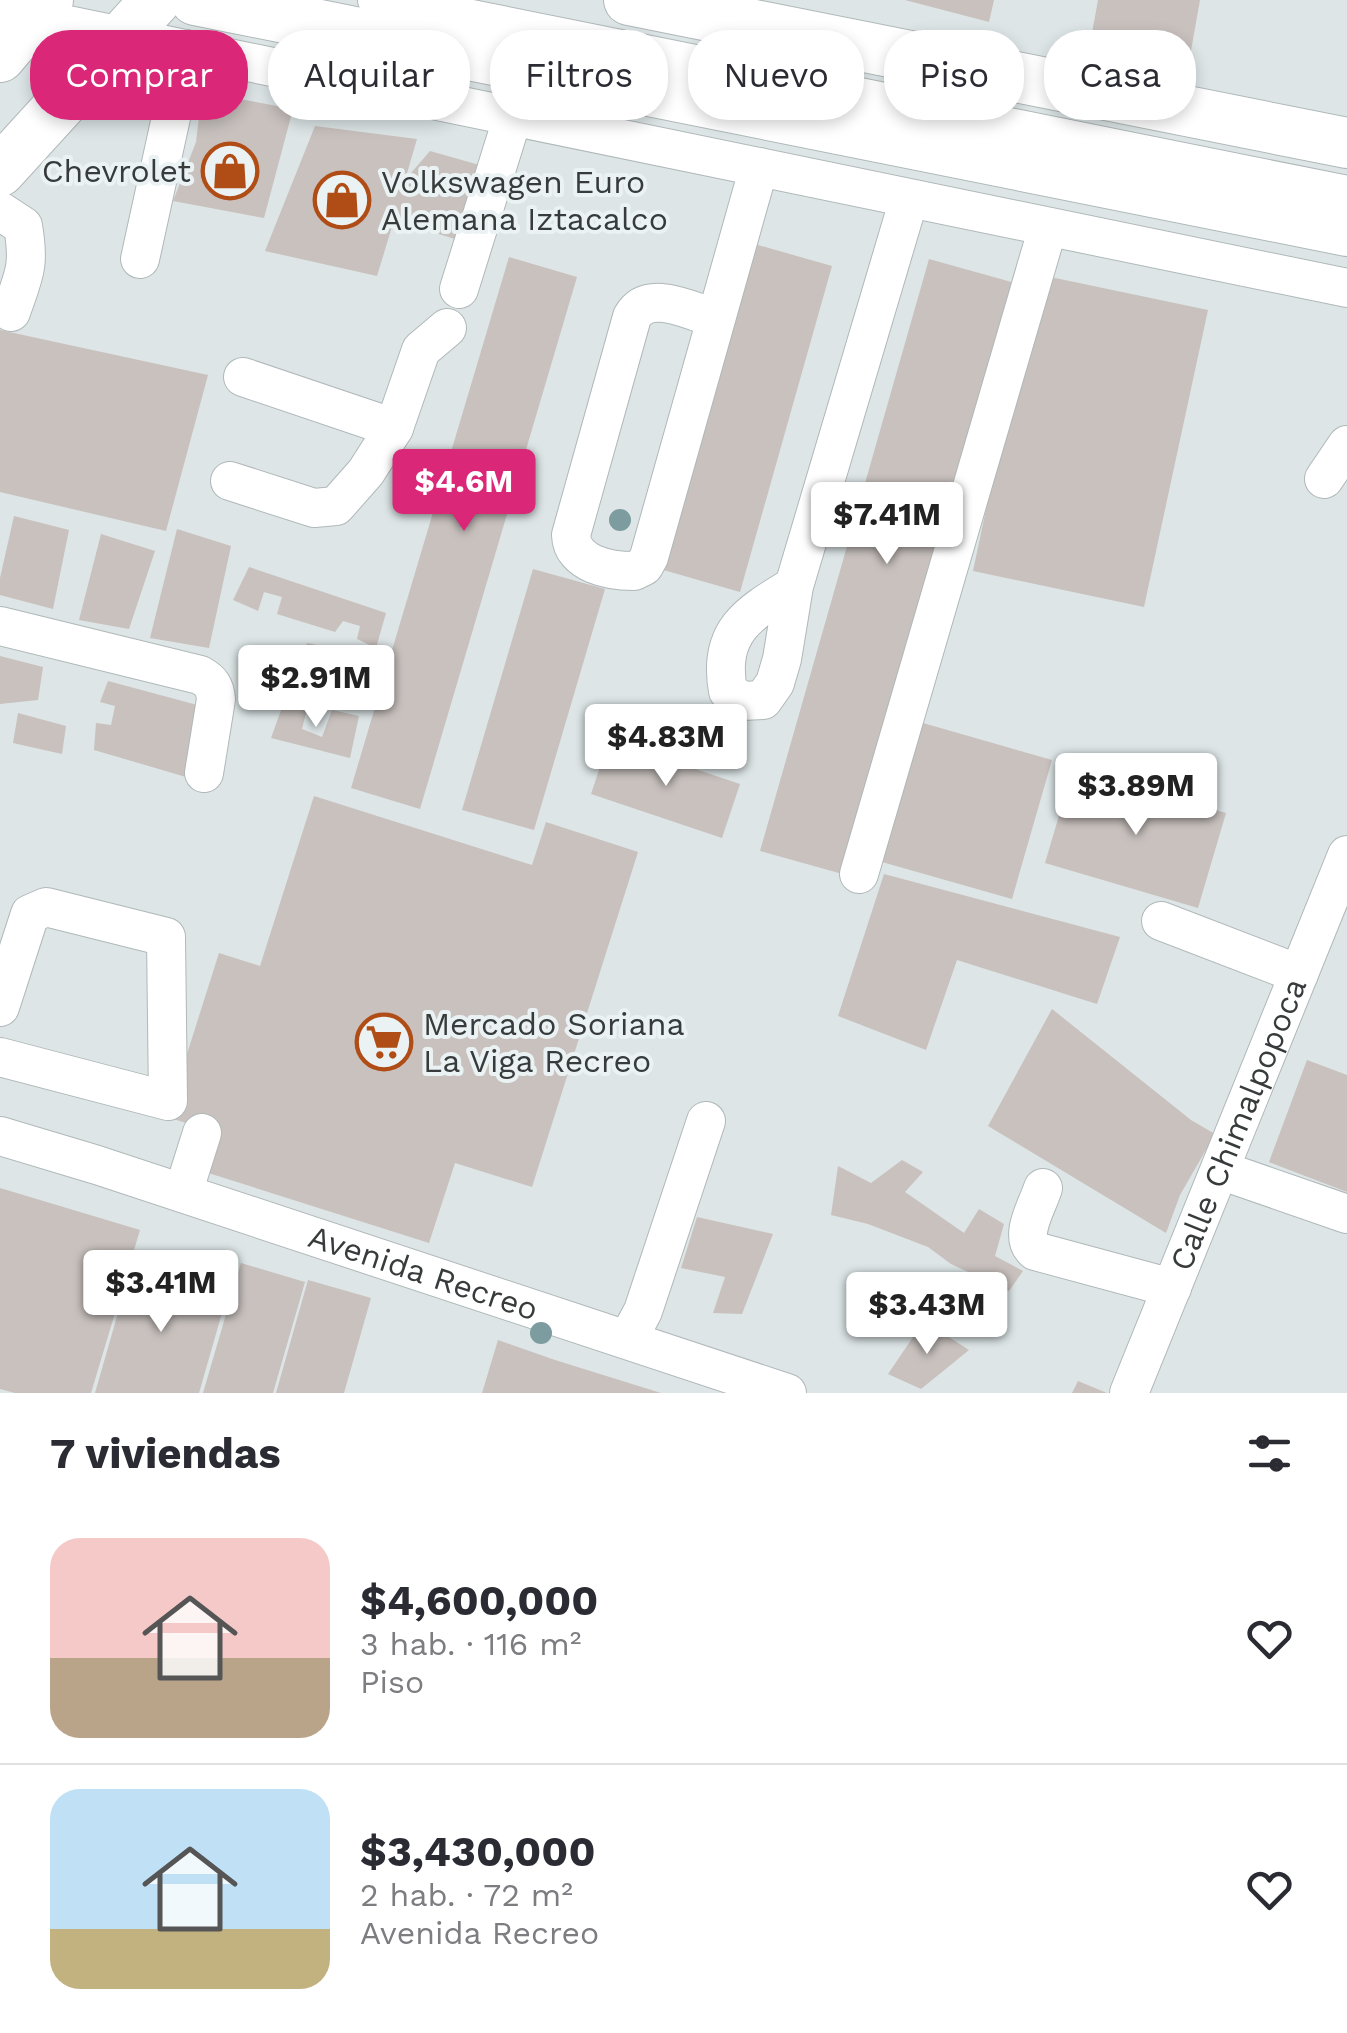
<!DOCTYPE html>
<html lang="es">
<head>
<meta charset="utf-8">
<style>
	body { margin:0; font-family:"Work Sans",sans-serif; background:#f2f2f3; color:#2b2b33; height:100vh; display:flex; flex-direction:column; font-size:38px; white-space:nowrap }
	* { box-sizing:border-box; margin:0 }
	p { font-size:32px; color:#7c7c81 }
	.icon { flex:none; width:55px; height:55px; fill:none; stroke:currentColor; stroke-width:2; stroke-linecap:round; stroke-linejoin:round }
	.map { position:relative; height:1393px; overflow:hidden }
	.details { display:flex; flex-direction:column; background:#fff; flex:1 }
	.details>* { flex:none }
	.guide { position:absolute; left:30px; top:30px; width:1288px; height:90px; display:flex; gap:20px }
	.price { position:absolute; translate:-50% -85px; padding:0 22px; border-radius:10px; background:#fff; color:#222; font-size:32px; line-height:65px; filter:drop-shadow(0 2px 5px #0008) }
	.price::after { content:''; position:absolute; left:50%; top:60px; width:30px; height:22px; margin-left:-15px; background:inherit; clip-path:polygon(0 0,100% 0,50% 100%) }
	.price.on { background:#db2777; color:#fff }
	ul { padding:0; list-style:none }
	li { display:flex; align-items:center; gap:30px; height:250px; padding:0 50px }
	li+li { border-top:2px solid #e1e1e2 }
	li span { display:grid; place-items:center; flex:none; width:280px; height:200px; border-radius:30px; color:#555 }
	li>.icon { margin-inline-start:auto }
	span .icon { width:120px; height:120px; fill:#fffc; stroke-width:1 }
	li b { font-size:42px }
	h2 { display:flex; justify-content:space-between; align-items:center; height:120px; padding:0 50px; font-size:42px }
	.pill { padding:0 35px; border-radius:40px; background:#fff; box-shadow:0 5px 15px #0003; font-size:35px; line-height:90px }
	.pill.on { background:#db2777; color:#fff }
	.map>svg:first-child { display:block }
</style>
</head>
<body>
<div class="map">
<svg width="1347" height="1393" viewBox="0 0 1347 1393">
	<rect width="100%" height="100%" fill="#dde5e6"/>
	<g fill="#c8c1be">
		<polygon points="905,0 994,0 989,22"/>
		<polygon points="1098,0 1200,0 1189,62 1090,44"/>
		<polygon points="202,92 293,109 264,218 173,201 196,142"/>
		<polygon points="315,126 417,139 405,180 430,151 497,170 474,245 394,220 377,276 265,251"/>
		<polygon points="751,243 832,266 740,592 660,569"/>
		<polygon points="509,257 577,277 420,809 351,788"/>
		<polygon points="929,259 1015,283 846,875 760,851"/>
		<polygon points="1036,274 1208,310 1144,607 973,571"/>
		<polygon points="0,330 208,375 166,531 0,492"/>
		<polygon points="14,516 69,530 53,609 0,595 0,578"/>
		<polygon points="177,529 231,546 209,648 150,638"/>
		<polygon points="101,534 155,551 129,629 79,620"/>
		<polygon points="249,567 386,613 376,648 357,639 360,626 343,621 335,632 277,614 282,597 264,592 258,611 233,600"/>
		<polygon points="533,569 605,589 534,830 462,810"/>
		<polygon points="307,643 331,648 327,671 343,674 349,660 373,668 361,703 294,682"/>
		<polygon points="0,656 43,667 38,700 0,704"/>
		<polygon points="108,681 201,706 186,777 94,750 96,723 111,725 115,706 100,702"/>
		<polygon points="285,699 308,705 302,729 322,737 332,710 359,716 350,758 271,738"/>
		<polygon points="18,713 66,726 62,754 13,743"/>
		<polygon points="916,721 1052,760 1012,899 875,860"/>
		<polygon points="609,740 740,784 722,838 591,794"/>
		<polygon points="1073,768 1226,813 1198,908 1045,863"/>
		<polygon points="314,796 532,865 546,822 638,852 532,1187 455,1163 429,1243 199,1170 212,1131 167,1117 219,953 260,966"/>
		<polygon points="884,874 1120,937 1097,1004 957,960 926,1050 838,1016"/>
		<polygon points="1052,1009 1191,1120 1215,1134 1180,1195 1166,1233 988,1126"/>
		<polygon points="1307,1060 1347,1075 1347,1192 1269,1162"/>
		<polygon points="902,1160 923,1172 905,1192 964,1233 979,1209 1004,1224 995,1256 1023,1271 1009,1291 951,1264 928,1247 868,1224 831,1215 838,1166 871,1183"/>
		<polygon points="0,1188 140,1230 91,1393 15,1393 0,1389"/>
		<polygon points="697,1217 773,1234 742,1314 713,1313 725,1277 681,1268"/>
		<polygon points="241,1263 305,1282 273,1393 203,1393"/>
		<polygon points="132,1264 228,1292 199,1393 95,1393"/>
		<polygon points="308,1280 371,1298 344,1393 276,1393"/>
		<polygon points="924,1321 969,1350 921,1389 888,1374"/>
		<polygon points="498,1340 555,1360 661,1393 482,1393"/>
		<polygon points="1078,1381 1107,1393 1072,1393"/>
	</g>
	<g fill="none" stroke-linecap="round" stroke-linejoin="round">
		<g stroke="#b0b8b9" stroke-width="40">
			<g id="minor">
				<polyline points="377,0 1347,195"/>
				<polyline points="0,11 1347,288"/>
				<path d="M0 211 23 226C30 267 24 274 11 312"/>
				<polyline points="140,259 186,49"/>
				<polyline points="459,289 513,116"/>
				<path d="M715 318C690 311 648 288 632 317L571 535C572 564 609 571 634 571L644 566 649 557 759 167"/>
				<polyline points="243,377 394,428 421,350 447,328"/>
				<polyline points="1324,479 1347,445"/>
				<polyline points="230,481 314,508 336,506 366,472 394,428"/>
				<path d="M794 586C749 613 717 631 728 691L742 701 763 700 775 683 782 659 794 586 909 199"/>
				<path d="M0 626 200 675C211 681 215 687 216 699L204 773"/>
				<polyline points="859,874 1048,227"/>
				<polyline points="1161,921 1299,974"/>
				<polyline points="0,1007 30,914 46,907 166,937 168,1101 0,1057"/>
				<path id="s1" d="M0 1136 97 1165 787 1393"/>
				<polyline points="1220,1170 1347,1214"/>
				<path d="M1043 1188C1037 1207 1018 1236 1035 1251L1172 1288"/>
				<polyline points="183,1193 202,1133"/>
				<polyline points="628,1339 643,1311 706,1121"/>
				<path id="s2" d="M1129 1393 1347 855"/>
			</g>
		</g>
		<g stroke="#b0b8b9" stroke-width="52">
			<g id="major">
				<polyline points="195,0 1347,231"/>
				<polyline points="629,0 1347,143"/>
				<polyline points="0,57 48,0"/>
				<polyline points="0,171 156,0"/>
			</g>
		</g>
		<use href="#minor" stroke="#fff" stroke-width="38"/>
		<use href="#major" stroke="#fff" stroke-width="50"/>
	</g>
	<g fill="#7c9ca0">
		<circle cx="620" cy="520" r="11"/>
		<circle cx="541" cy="1333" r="11"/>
	</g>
	<defs>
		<g id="shop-ring" transform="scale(2.875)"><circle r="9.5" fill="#eaf2f3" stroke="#b04d17" stroke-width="1.5"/><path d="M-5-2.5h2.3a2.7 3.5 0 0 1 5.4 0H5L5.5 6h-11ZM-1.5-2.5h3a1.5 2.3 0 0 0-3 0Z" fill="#b04d17"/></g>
		<g id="supermarket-ring" transform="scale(2.875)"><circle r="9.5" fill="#eaf2f3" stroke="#b04d17" stroke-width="1.5"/><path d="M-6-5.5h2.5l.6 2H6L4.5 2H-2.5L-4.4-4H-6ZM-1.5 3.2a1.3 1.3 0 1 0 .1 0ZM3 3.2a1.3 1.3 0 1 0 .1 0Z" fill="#b04d17"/></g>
	</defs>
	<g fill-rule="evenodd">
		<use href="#shop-ring" x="230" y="171"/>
		<use href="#shop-ring" x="342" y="200"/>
		<use href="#supermarket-ring" x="384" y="1042"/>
	</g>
	<g text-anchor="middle" stroke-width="8" stroke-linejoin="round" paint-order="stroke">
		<g font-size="32" fill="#373b3b" stroke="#eaf2f3" text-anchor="start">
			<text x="191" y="182" text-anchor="end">Chevrolet</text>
			<text x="381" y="193">Volkswagen Euro<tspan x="381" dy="37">Alemana Iztacalco</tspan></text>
			<text x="423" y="1035">Mercado Soriana<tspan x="423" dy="37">La Viga Recreo</tspan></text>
		</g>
		<g font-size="32" fill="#373b3b" stroke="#eaf2f3">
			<text dy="11" stroke="none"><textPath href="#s2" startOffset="290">Calle Chimalpopoca</textPath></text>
			<text dy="11" stroke="none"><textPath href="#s1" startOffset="445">Avenida Recreo</textPath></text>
		</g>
	</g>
</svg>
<b class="price on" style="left:464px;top:534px">$4.6M</b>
<b class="price" style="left:887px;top:567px">$7.41M</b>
<b class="price" style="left:316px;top:730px">$2.91M</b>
<b class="price" style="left:666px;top:789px">$4.83M</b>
<b class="price" style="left:1136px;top:838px">$3.89M</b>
<b class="price" style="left:161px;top:1335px">$3.41M</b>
<b class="price" style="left:927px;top:1357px">$3.43M</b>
<div class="guide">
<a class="pill on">Comprar</a>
<a class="pill">Alquilar</a>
<a class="pill">Filtros</a>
<a class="pill">Nuevo</a>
<a class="pill">Piso</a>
<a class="pill">Casa</a>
</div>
</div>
<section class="details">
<h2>7 viviendas<svg class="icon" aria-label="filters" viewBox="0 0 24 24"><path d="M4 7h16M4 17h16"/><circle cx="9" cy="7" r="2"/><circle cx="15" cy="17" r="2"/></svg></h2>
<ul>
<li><span style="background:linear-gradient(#f6c9c9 60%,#b9a48a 0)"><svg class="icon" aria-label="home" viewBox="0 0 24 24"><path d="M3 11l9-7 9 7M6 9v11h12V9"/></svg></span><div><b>$4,600,000</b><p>3 hab. · 116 m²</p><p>Piso</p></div><svg class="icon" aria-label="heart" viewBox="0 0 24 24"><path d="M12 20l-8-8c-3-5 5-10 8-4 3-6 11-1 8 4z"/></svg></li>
<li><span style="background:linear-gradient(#bfe0f5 70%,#c2b280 0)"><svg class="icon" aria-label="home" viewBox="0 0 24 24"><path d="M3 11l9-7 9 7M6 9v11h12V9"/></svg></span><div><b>$3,430,000</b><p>2 hab. · 72 m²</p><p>Avenida Recreo</p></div><svg class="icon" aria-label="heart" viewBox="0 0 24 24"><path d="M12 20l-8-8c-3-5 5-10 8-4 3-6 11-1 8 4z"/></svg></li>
</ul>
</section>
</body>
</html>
